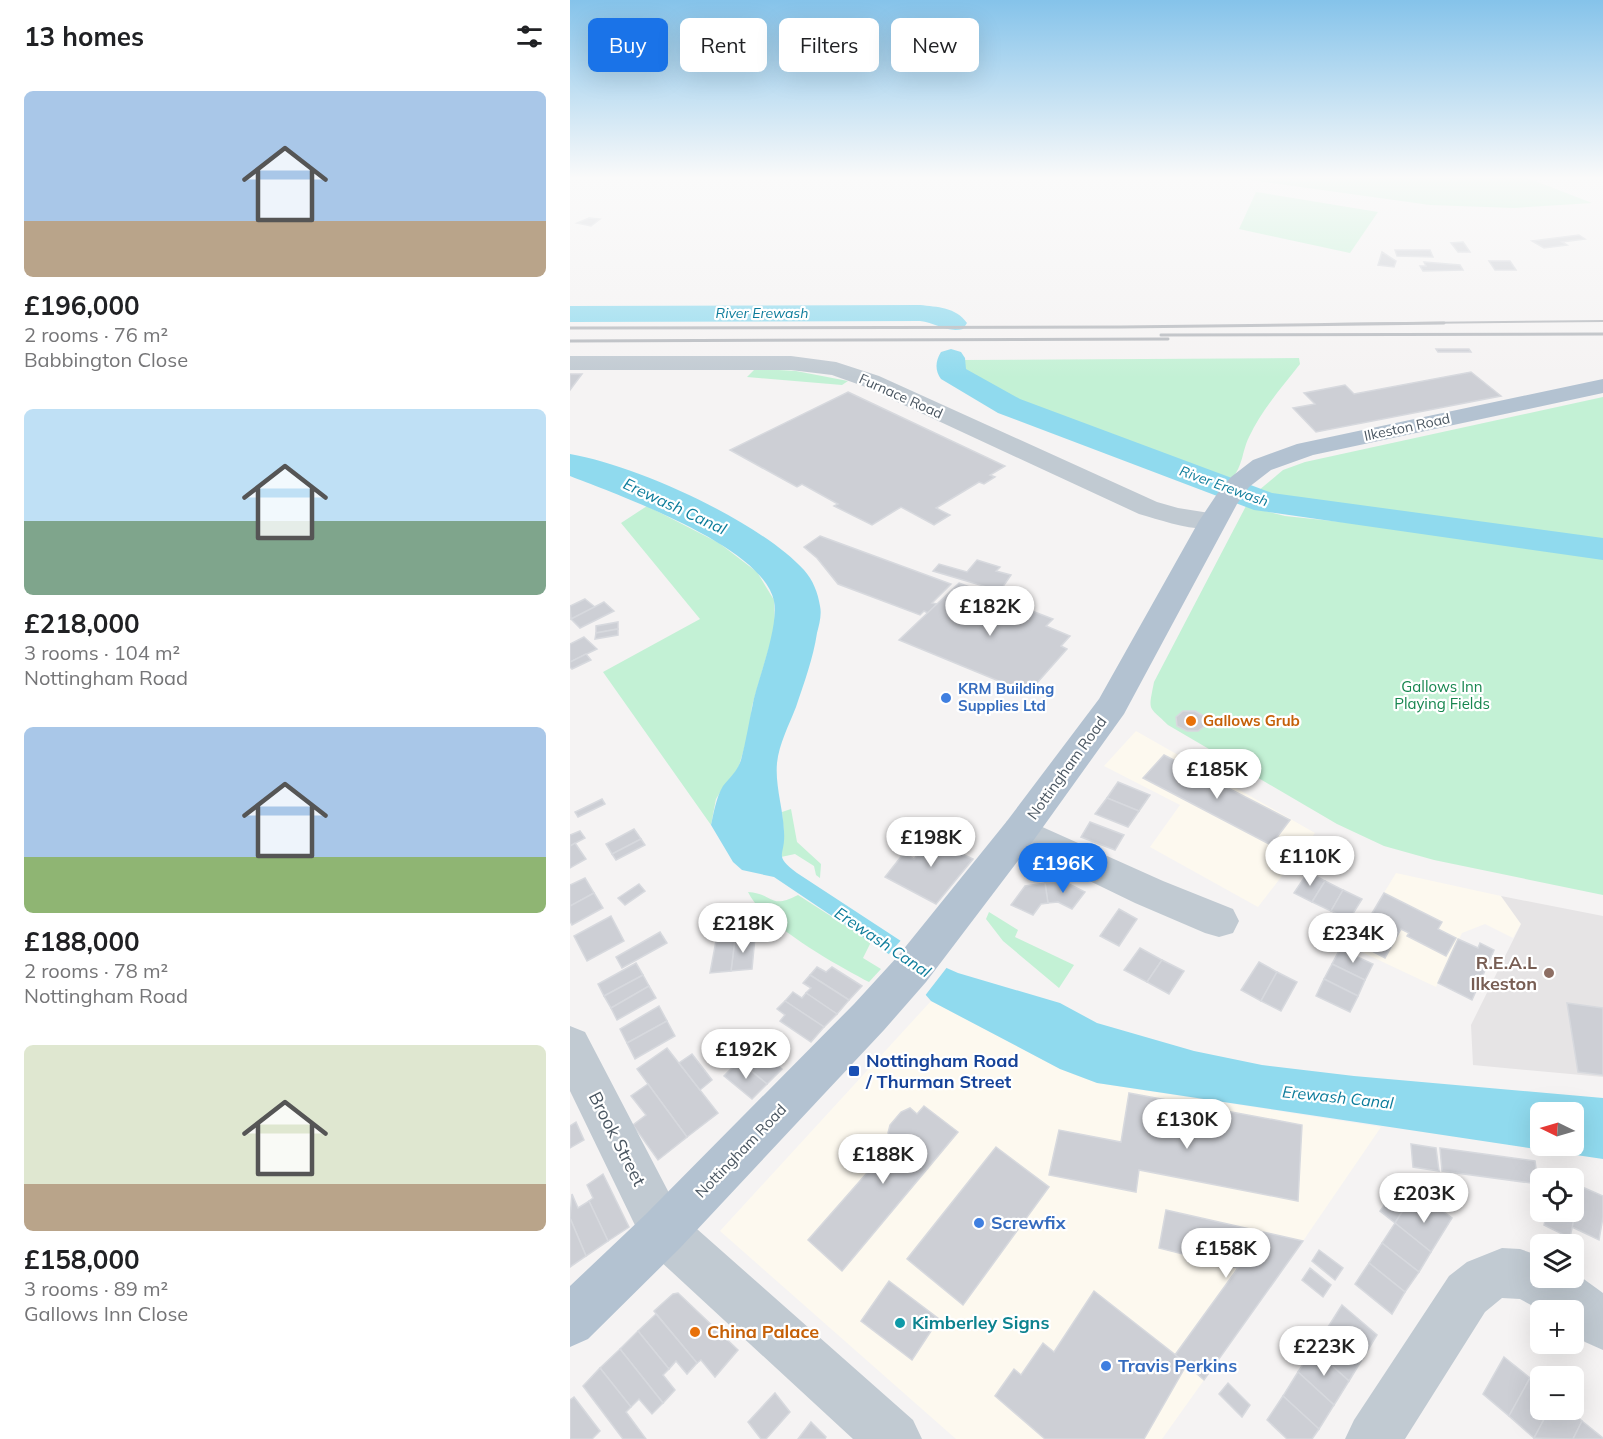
<!DOCTYPE html>
<html lang="en">
<head>
<meta charset="utf-8">
<style>
	body { margin:0; font-family:Mulish,sans-serif; background:#f6f6f6; color:#202124; height:100vh; display:flex; flex-direction:column; font-size:22px; white-space:nowrap }
	* { box-sizing:border-box; margin:0 }
	p { font-size:20px; color:#757577 }
	.icon { flex:none; width:33px; height:33px; fill:none; stroke:currentColor; stroke-width:2; stroke-linecap:round; stroke-linejoin:round }
	.map { position:relative; flex:1; overflow:hidden }
	.drawer { display:flex; flex-direction:column; background:#fff; width:570px }
	.drawer>* { flex:none }
	.top-card { position:absolute; left:18px; top:18px; width:570px; height:54px; display:flex; gap:12px }
	.needle { width:39px; rotate:275deg }
	.fabs { position:absolute; left:960px; top:1102px; display:grid; gap:12px }
	.fabs a { display:grid; place-items:center; width:54px; height:54px; border-radius:9px; background:#fff; box-shadow:0 6px 24px #0002; font-size:30px }
	.price { position:absolute; translate:-50% -51px; padding:0 14px; border-radius:21px; background:#fff; color:#222; font-size:20px; line-height:39px; filter:drop-shadow(0 2px 3px #0008) }
	.price::after { content:''; position:absolute; left:50%; top:36px; width:18px; height:14px; margin-left:-9px; background:inherit; clip-path:polygon(0 0,100% 0,50% 100%) }
	.price.current { background:#1a73e8; color:#fff }
	ul { padding:0; list-style:none }
	li { display:grid; align-content:center; gap:12px; height:318px; padding:0 24px }
	li span { display:grid; place-items:center; height:186px; border-radius:9px; color:#555 }
	li>.icon { margin-inline-start:auto }
	span .icon { width:108px; height:108px; fill:#fffc; stroke-width:1 }
	li b { font-size:26px }
	h2 { display:flex; justify-content:space-between; align-items:center; height:72px; padding:0 24px; font-size:26px }
	.tag { padding:0 21px; border-radius:9px; background:#fff; box-shadow:0 6px 24px #0002; font-size:21px; line-height:54px }
	.tag.current { background:#1a73e8; color:#fff }
	main { display:flex; flex:1; min-height:0 }
	.map>svg:first-child { display:block }
</style>
</head>
<body>
<main>
<section class="drawer">
<h2>13 homes<svg class="icon" aria-label="filters" viewBox="0 0 24 24"><path d="M4 7h16M4 17h16"/><circle cx="9" cy="7" r="2"/><circle cx="15" cy="17" r="2"/></svg></h2>
<ul>
<li><span style="background:linear-gradient(#a9c7e8 70%,#b9a48a 0)"><svg class="icon" aria-label="home" viewBox="0 0 24 24"><path d="M3 11l9-7 9 7M6 9v11h12V9"/></svg></span><div><b>£196,000</b><p>2 rooms · 76 m²</p><p>Babbington Close</p></div></li>
<li><span style="background:linear-gradient(#bfe0f5 60%,#7fa58c 0)"><svg class="icon" aria-label="home" viewBox="0 0 24 24"><path d="M3 11l9-7 9 7M6 9v11h12V9"/></svg></span><div><b>£218,000</b><p>3 rooms · 104 m²</p><p>Nottingham Road</p></div></li>
<li><span style="background:linear-gradient(#a9c7e8 70%,#8fb573 0)"><svg class="icon" aria-label="home" viewBox="0 0 24 24"><path d="M3 11l9-7 9 7M6 9v11h12V9"/></svg></span><div><b>£188,000</b><p>2 rooms · 78 m²</p><p>Nottingham Road</p></div></li>
<li><span style="background:linear-gradient(#dfe7d0 75%,#b9a48a 0)"><svg class="icon" aria-label="home" viewBox="0 0 24 24"><path d="M3 11l9-7 9 7M6 9v11h12V9"/></svg></span><div><b>£158,000</b><p>3 rooms · 89 m²</p><p>Gallows Inn Close</p></div></li>
</ul>
</section>
<div class="map">
<svg width="1033" height="1439" viewBox="0 0 1033 1439">
	<rect width="100%" height="100%" fill="#f5f3f3"/>
	<g fill="#fdf9ef">
		<polygon points="566,731 745,833 688,907 580,847 610,805 534,766"/>
		<polygon points="826,873 931,896 951,924 943,938 915,924 892,933 866,987 781,947"/>
		<polygon points="361,1001 490,1069 527,1083 811,1127 733,1241 592,1439 386,1439 150,1231"/>
	</g>
	<polygon fill="#e6e4e5" points="931,896 1033,916 1033,1077 903,1065 901,1025 951,924"/>
	<g fill="#c3f1d5">
		<polygon points="658,177 955,177 1022,203 944,208 860,205"/>
		<polygon points="686,192 808,212 780,253 669,229"/>
		<path d="M729 358 730 364C712 387 691 411 679 437 671 454 674 464 661 480L515 429 392 377 388 371 390 360Z"/>
		<polygon points="190,369 226,371 278,381 272,385 177,377 184,370"/>
		<polygon points="1033,397 1033,542 731,502 701,496 688,491 713,470 735,462"/>
		<polygon points="77,506 149,543 187,572 204,600 205,627 182,706 179,732 168,769 154,786 146,799 141,825 33,672 130,619 51,523"/>
		<path d="M676 506 715 516 857 531 1033 556V895L864 860 814 846 767 824 598 725C578 705 578 713 584 682Z"/>
		<polygon points="221,809 227,842 251,864 250,878 246,875 244,866 225,854 211,857 214,833 212,812"/>
		<path d="M178 892C205 894 199 910 228 895L301 942 293 958 311 969 299 982C268 966 193 924 178 892Z"/>
		<polygon points="419,912 448,930 445,937 504,965 489,988 433,941 416,919"/>
	</g>
	<path fill="#90daee" fill-rule="evenodd" d="M0 454C66 465 189 521 234 570 243 580 248 593 250 606 252 615 249 625 247 633 243 659 234 683 226 707 219 725 209 744 207 763 205 786 213 808 214 831 216 857 202 854 227 873L363 962 388 973 490 1003 527 1023 624 1051 692 1065 784 1076 1033 1098V1159L527 1083 490 1069 361 1001 323 957 204 877 172 870 163 862 141 825C144 812 146 798 153 786 160 777 167 772 171 760 176 741 179 722 183 703 189 676 209 626 204 601 193 546 48 495 0 476ZM970 1113H1004V1146H970Z"/>
	<polygon fill="#f5f3f3" points="333,938 364,960 378,966 354,997 317,956"/>
	<g fill="none" stroke-linecap="round" stroke-linejoin="round">
		<g fill="#90daee" fill-rule="evenodd">
			<path d="M350 305C367 307 386 307 397 323L393 329C377 333 366 323 350 321L0 322V306Z"/>
			<path d="M381 349 391 352 395 358 396 369 450 399 702 493 1033 538V560L684 510 428 413 371 379C365 371 365 361 371 352Z"/>
		</g>
	</g>
	<g fill="#cdcfd5" stroke="#d7d9de" stroke-width="1.5">
		<polygon points="19,218 30,219 21,226 7,223"/>
		<polygon points="1009,235 1015,239 992,242 997,245 974,248 962,241"/>
		<polygon points="893,242 900,252 888,252 881,243"/>
		<polygon points="825,250 860,250 863,257 827,256"/>
		<polygon points="812,252 826,261 824,267 808,265"/>
		<polygon points="919,261 940,261 946,270 925,270"/>
		<polygon points="854,262 890,265 893,270 853,271 850,266 856,266"/>
		<polygon points="866,349 899,349 901,352 868,352"/>
		<polygon points="901,372 931,396 746,432 723,408 745,404 734,393 775,385 784,394"/>
		<polygon points="0,374 12,374 0,390"/>
		<polygon points="278,392 435,466 420,475 425,477 414,484 409,482 366,508 380,515 364,525 331,507 302,525 264,506 268,504 232,484 227,487 160,450"/>
		<polygon points="250,536 381,584 362,603 367,604 358,613 354,611 350,615 268,584 247,558 234,547"/>
		<polygon points="407,560 430,567 426,571 441,575 430,591 363,571 369,564 397,572"/>
		<polygon points="389,583 483,619 476,626 500,636 491,646 497,649 458,693 329,640"/>
		<polygon points="15,599 25,607 1,619 0,606"/>
		<polygon points="34,602 44,611 10,628 1,619"/>
		<polygon points="48,622 48,629 26,633 26,626"/>
		<polygon points="48,629 48,635 25,639 26,633"/>
		<polygon points="14,637 27,649 0,662 0,644"/>
		<polygon points="16,654 21,660 2,669 0,667 0,662"/>
		<polygon points="613,711 625,711 634,716 636,725 628,731 617,731 607,726 606,717"/>
		<polygon points="594,755 720,820 701,845 573,778"/>
		<polygon points="548,782 580,795 569,811 537,798"/>
		<polygon points="537,798 569,811 558,827 525,814"/>
		<polygon points="32,799 35,804 8,817 5,812"/>
		<polygon points="520,822 554,835 545,850 511,837"/>
		<polygon points="64,829 71,839 42,854 36,844"/>
		<polygon points="10,831 15,838 0,846 0,835"/>
		<polygon points="357,835 378,845 382,840 396,846 390,853 403,859 366,904 315,877 334,853 344,859 349,853 343,850"/>
		<polygon points="71,839 75,845 46,860 42,854"/>
		<polygon points="5,843 16,859 0,868 0,846"/>
		<polygon points="738,872 755,881 742,902 724,893"/>
		<polygon points="15,878 24,893 0,906 0,885"/>
		<polygon points="493,881 515,892 502,909 488,902 478,903 475,883"/>
		<polygon points="755,881 773,890 761,911 742,902"/>
		<polygon points="475,883 478,903 471,904 463,915 441,905 455,886"/>
		<polygon points="69,884 75,891 55,905 48,898"/>
		<polygon points="773,890 792,899 779,920 761,911"/>
		<polygon points="24,893 33,908 2,925 0,921 0,906"/>
		<polygon points="814,893 872,922 868,929 886,938 876,956 837,936 839,933 831,929 815,958 785,942"/>
		<polygon points="549,909 567,919 549,946 530,936"/>
		<polygon points="41,916 54,941 17,961 4,936"/>
		<polygon points="90,932 97,943 52,968 46,957"/>
		<polygon points="185,937 182,969 161,971 165,939"/>
		<polygon points="165,939 161,971 140,973 146,941"/>
		<polygon points="888,939 908,948 910,943 924,950 902,1000 868,983"/>
		<polygon points="570,948 592,960 577,982 554,970"/>
		<polygon points="770,949 803,964 795,980 762,964"/>
		<polygon points="592,960 614,971 599,994 577,982"/>
		<polygon points="689,962 707,972 691,1001 671,990"/>
		<polygon points="66,963 73,975 34,996 28,984"/>
		<polygon points="762,964 795,980 788,996 754,979"/>
		<polygon points="247,967 256,972 262,967 292,986 279,1000 240,975"/>
		<polygon points="707,972 727,982 711,1011 691,1001"/>
		<polygon points="73,975 79,986 41,1008 34,996"/>
		<polygon points="240,975 279,1000 267,1014 236,993 241,988 233,983"/>
		<polygon points="754,979 788,996 780,1012 746,996"/>
		<polygon points="79,986 86,998 47,1020 41,1008"/>
		<polygon points="223,992 232,998 236,993 267,1014 254,1027 215,1001"/>
		<polygon points="215,1001 254,1027 241,1042 210,1021 215,1015 207,1009"/>
		<polygon points="997,1003 1033,1008 1033,1075 1008,1072"/>
		<polygon points="89,1006 97,1021 57,1043 50,1029"/>
		<polygon points="97,1021 105,1036 65,1059 57,1043"/>
		<polygon points="184,1047 212,1069 197,1084 169,1061"/>
		<polygon points="97,1048 148,1113 117,1137 67,1069"/>
		<polygon points="122,1054 142,1080 130,1090 109,1063"/>
		<polygon points="169,1061 197,1084 182,1099 154,1076"/>
		<polygon points="78,1084 117,1137 88,1160 63,1125 76,1115 61,1096"/>
		<polygon points="559,1093 732,1125 728,1201 569,1170 566,1192 479,1175 489,1130 551,1142"/>
		<polygon points="354,1106 388,1132 272,1271 238,1240 326,1140 318,1133 320,1125 331,1112 340,1108 347,1114"/>
		<polygon points="6,1122 14,1140 0,1148 0,1126"/>
		<polygon points="841,1144 866,1148 869,1171 843,1167"/>
		<polygon points="426,1147 479,1187 393,1305 337,1259"/>
		<polygon points="870,1148 965,1161 968,1184 872,1171"/>
		<polygon points="33,1174 59,1227 38,1241 19,1201 23,1198 17,1185"/>
		<polygon points="1010,1186 1033,1196 1033,1217 1029,1240 1002,1227"/>
		<polygon points="823,1193 837,1204 825,1223 810,1211"/>
		<polygon points="2,1194 8,1208 19,1201 38,1241 16,1256 0,1218"/>
		<polygon points="1004,1196 1008,1198 1000,1238 974,1225 977,1212 1004,1212"/>
		<polygon points="858,1200 882,1218 861,1252 825,1223 837,1204 850,1213"/>
		<polygon points="596,1210 733,1241 634,1380 605,1355 668,1268 589,1248"/>
		<polygon points="0,1218 16,1256 0,1267"/>
		<polygon points="825,1223 861,1252 849,1272 812,1243"/>
		<polygon points="812,1243 849,1272 835,1292 799,1263"/>
		<polygon points="749,1250 773,1268 765,1280 742,1261"/>
		<polygon points="799,1263 835,1292 822,1314 785,1284"/>
		<polygon points="740,1268 761,1285 753,1297 732,1280"/>
		<polygon points="319,1281 369,1319 342,1360 291,1321"/>
		<polygon points="524,1291 617,1364 574,1439 475,1439 425,1396 444,1369 451,1375 473,1343 484,1352"/>
		<polygon points="108,1293 168,1350 145,1377 131,1360 127,1363 84,1311 103,1294"/>
		<polygon points="772,1305 807,1335 793,1358 758,1327"/>
		<polygon points="86,1314 127,1363 117,1374 106,1361 99,1369 68,1331"/>
		<polygon points="758,1327 793,1358 779,1381 743,1349"/>
		<polygon points="68,1331 99,1369 93,1375 105,1390 93,1403 50,1349"/>
		<polygon points="50,1349 93,1403 82,1414 69,1399 61,1407 30,1368"/>
		<polygon points="743,1349 779,1381 764,1405 728,1372"/>
		<polygon points="934,1357 960,1378 939,1416 913,1394"/>
		<polygon points="30,1368 61,1407 56,1412 76,1439 53,1439 13,1386"/>
		<polygon points="728,1372 764,1405 749,1429 713,1396"/>
		<polygon points="960,1378 970,1387 970,1410 979,1410 964,1438 939,1416"/>
		<polygon points="658,1383 680,1405 672,1417 649,1394"/>
		<polygon points="205,1393 220,1412 196,1439 191,1439 178,1422"/>
		<polygon points="713,1396 749,1429 742,1439 717,1439 697,1420"/>
		<polygon points="4,1397 30,1431 22,1439 0,1439 0,1400"/>
		<polygon points="979,1410 999,1410 1012,1421 1003,1439 964,1438"/>
		<polygon points="1012,1421 1033,1438 1033,1439 1003,1439"/>
		<polygon points="241,1422 256,1437 255,1439 228,1439"/>
	</g>
	<g fill="none" stroke-linecap="round" stroke-linejoin="round">
		<g fill="#c1cad2" fill-rule="evenodd">
			<path d="M0 356H221L266 362 309 376 587 502 608 508 652 515 655 521 652 527C625 533 594 521 569 514L293 386 262 375 221 370H0Z"/>
			<polygon points="450,817 593,881 663,909 669,921 663,933 649,937 635,933 565,903 437,841 432,831 437,821"/>
			<polygon points="0,1026 15,1032 110,1214 343,1420 352,1439 283,1439 76,1248 0,1091"/>
			<polygon points="932,1248 950,1249 970,1256 970,1278 1004,1278 1004,1272 1033,1293 1033,1350 1015,1342 1004,1334 1004,1311 972,1311 950,1299 932,1298 915,1312 835,1439 775,1439 784,1420 879,1276 897,1262"/>
		</g>
		<polygon fill="#b3c2d1" fill-rule="evenodd" points="1033,379 1033,393 743,455 701,470 679,487 667,504 554,714 463,841 356,982 314,1030 110,1248 18,1339 0,1347 0,1286 76,1214 284,1004 328,956 437,821 529,699 629,521 647,494 661,477 683,460 727,444"/>
		<polyline stroke="#b5b8bd" stroke-width="2" points="754,324 1033,321"/>
		<g stroke="#b5b8bd" stroke-width="3">
			<polyline points="0,328 551,327 874,323"/>
			<polyline points="591,335 1033,334"/>
			<polyline points="0,341 598,339"/>
		</g>
	</g>
	<linearGradient id="sky" x2="0" y2="1"><stop stop-color="#85c3ea"/><stop offset="0.47" stop-color="#fafafa"/><stop offset="1" stop-color="#fafafa" stop-opacity="0"/></linearGradient>
	<rect width="1033" height="378" fill="url(#sky)"/>
	<g fill="#3f7fe0" stroke="#fff" stroke-width="2">
		<circle cx="376" cy="698" r="6"/>
		<circle cx="409" cy="1223" r="6"/>
		<circle cx="536" cy="1366" r="6"/>
	</g>
	<g fill="#e8710a" stroke="#fff" stroke-width="2">
		<circle cx="621" cy="721" r="6"/>
		<circle cx="125" cy="1332" r="6"/>
	</g>
	<circle fill="#8d6e63" stroke="#fff" stroke-width="2" cx="979" cy="973" r="6"/>
	<rect fill="#1a4fb4" stroke="#fff" stroke-width="2" x="278" y="1065" width="12" height="12" rx="3"/>
	<circle fill="#0f9aa8" stroke="#fff" stroke-width="2" cx="330" cy="1323" r="6"/>
	<g text-anchor="middle" stroke-width="4.5" stroke-linejoin="round" paint-order="stroke">
		<g font-size="14" font-style="italic" fill="#0c7c9b" stroke="#fff">
			<text x="192" y="318">River Erewash</text>
			<text transform="translate(654 486) rotate(20)" y="5">River Erewash</text>
		</g>
		<g font-size="14" fill="#4a5661" stroke="#fff">
			<text transform="translate(331 396) rotate(24)" y="5">Furnace Road</text>
			<text transform="translate(837 427) rotate(-12)" y="5">Ilkeston Road</text>
		</g>
		<g font-size="15" fill="#17864f" stroke="#fff">
			<text x="872" y="692">Gallows Inn<tspan x="872" dy="17">Playing Fields</tspan></text>
		</g>
		<g font-size="15" font-weight="bold" fill="#366cbe" stroke="#fff" text-anchor="start">
			<text x="388" y="694">KRM Building<tspan x="388" dy="17">Supplies Ltd</tspan></text>
		</g>
		<g font-size="15" font-weight="bold" fill="#c56008" stroke="#fff" text-anchor="start">
			<text x="633" y="726">Gallows Grub</text>
		</g>
		<g font-size="15" fill="#4a5661" stroke="#fff">
			<text transform="translate(497 768) rotate(-54)" y="5">Nottingham Road</text>
			<text transform="translate(171 1151) rotate(-46)" y="5">Nottingham Road</text>
		</g>
		<g font-size="16" font-style="italic" fill="#0c7c9b" stroke="#fff">
			<text transform="translate(105 506) rotate(25)" y="6">Erewash Canal</text>
			<text transform="translate(313 942) rotate(34)" y="6">Erewash Canal</text>
			<text transform="translate(768 1097) rotate(6)" y="6">Erewash Canal</text>
		</g>
		<g font-size="18" font-weight="bold" fill="#785e54" stroke="#fff" text-anchor="end">
			<text x="967" y="969">R.E.A.L<tspan x="967" dy="21">Ilkeston</tspan></text>
		</g>
		<g font-size="18" font-weight="bold" fill="#164399" stroke="#fff" text-anchor="start">
			<text x="296" y="1067">Nottingham Road<tspan x="296" dy="21">/ Thurman Street</tspan></text>
		</g>
		<g font-size="18" fill="#4a5661" stroke="#fff">
			<text transform="translate(47 1139) rotate(63)" y="6">Brook Street</text>
		</g>
		<g font-size="18" font-weight="bold" fill="#366cbe" stroke="#fff" text-anchor="start">
			<text x="421" y="1229">Screwfix</text>
			<text x="548" y="1372">Travis Perkins</text>
		</g>
		<g font-size="18" font-weight="bold" fill="#0d838f" stroke="#fff" text-anchor="start">
			<text x="342" y="1329">Kimberley Signs</text>
		</g>
		<g font-size="18" font-weight="bold" fill="#c56008" stroke="#fff" text-anchor="start">
			<text x="137" y="1338">China Palace</text>
		</g>
	</g>
</svg>
<div class="fabs">
<a><svg class="needle" viewBox="-14 -14 28 28"><path d="M0-13l5 13h-10z" fill="#e53935"/><path d="M0 13l5-13h-10z" fill="#757577"/></svg></a>
<a><svg class="icon" aria-label="locate" viewBox="0 0 24 24"><circle cx="12" cy="12" r="6"/><path d="M12 2v4M12 18v4M2 12h4M18 12h4"/></svg></a>
<a><svg class="icon" aria-label="layers" viewBox="0 0 24 24"><path d="M12 4l9 5-9 5-9-5zM3 14l9 5 9-5"/></svg></a>
<a>+</a>
<a>−</a>
</div>
<b class="price" style="left:420px;top:637px">£182K</b>
<b class="price" style="left:647px;top:800px">£185K</b>
<b class="price" style="left:361px;top:868px">£198K</b>
<b class="price" style="left:740px;top:887px">£110K</b>
<b class="price current" style="left:493px;top:894px">£196K</b>
<b class="price" style="left:173px;top:954px">£218K</b>
<b class="price" style="left:783px;top:964px">£234K</b>
<b class="price" style="left:176px;top:1080px">£192K</b>
<b class="price" style="left:617px;top:1150px">£130K</b>
<b class="price" style="left:313px;top:1185px">£188K</b>
<b class="price" style="left:854px;top:1224px">£203K</b>
<b class="price" style="left:656px;top:1279px">£158K</b>
<b class="price" style="left:754px;top:1377px">£223K</b>
<div class="top-card">
<a class="tag current">Buy</a>
<a class="tag">Rent</a>
<a class="tag">Filters</a>
<a class="tag">New</a>
</div>
</div>
</main>
</body>
</html>
